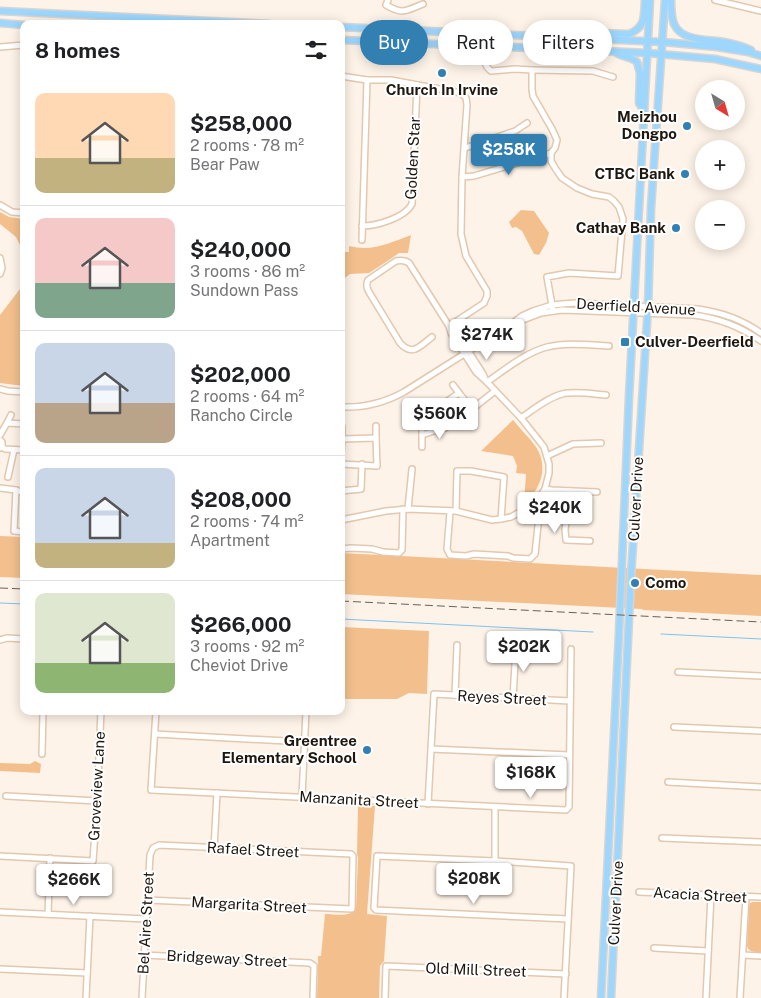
<!DOCTYPE html>
<html lang="en">
<head>
<meta charset="utf-8">
<style>
	body { margin:0; font-family:"Public Sans",sans-serif; background:#f2f2f2; color:#202124; height:100vh; display:flex; flex-direction:column; font-size:19px; white-space:nowrap }
	* { box-sizing:border-box; margin:0 }
	p { font-size:16px; color:#757577 }
	.icon { flex:none; width:28px; height:28px; fill:none; stroke:currentColor; stroke-width:2; stroke-linecap:round; stroke-linejoin:round }
	.map { position:relative; flex:1; overflow:hidden }
	.side { position:absolute; left:20px; top:20px; width:325px; height:695px; display:flex; flex-direction:column; background:#fff; border-radius:10px; box-shadow:0 2px 12px #0003 }
	.side>* { flex:none }
	.top-card { position:absolute; left:360px; top:20px; width:325px; height:45px; display:flex; gap:10px }
	.needle { width:32px; rotate:143deg }
	.fabs { position:absolute; left:695px; top:80px; display:grid; gap:10px }
	.fabs a { display:grid; place-items:center; width:50px; height:50px; border-radius:50%; background:#fff; box-shadow:0 2px 12px #0003; font-size:25px }
	.price { position:absolute; translate:-50% -42px; padding:0 11px; border-radius:5px; background:#fff; color:#222; font-size:16px; line-height:32px; filter:drop-shadow(0 1px 2px #0008) }
	.price::after { content:''; position:absolute; left:50%; top:30px; width:15px; height:11px; margin-left:-8px; background:inherit; clip-path:polygon(0 0,100% 0,50% 100%) }
	.price.current { background:#327fb2; color:#fff }
	ul { padding:0; list-style:none }
	li { display:flex; align-items:center; gap:15px; height:125px; padding:0 15px }
	li+li { border-top:1px solid #e0e0e0 }
	li span { display:grid; place-items:center; flex:none; width:140px; height:100px; border-radius:10px; color:#555 }
	li>.icon { margin-inline-start:auto }
	span .icon { width:60px; height:60px; fill:#fffc; stroke-width:1 }
	li b { font-size:21px }
	h2 { display:flex; justify-content:space-between; align-items:center; height:60px; padding:0 15px; font-size:21px }
	.pill { padding:0 18px; border-radius:22px; background:#fff; box-shadow:0 2px 12px #0003; font-size:18px; line-height:45px }
	.pill.current { background:#327fb2; color:#fff }
	.map>svg:first-child { display:block }
</style>
</head>
<body>
<div class="map">
<svg width="761" height="998" viewBox="0 0 761 998">
	<rect width="100%" height="100%" fill="#fef3e8"/>
	<g fill="#f3c08d">
		<polygon points="521,210 534,211 549,233 546,243 539,255 534,254 522,231 516,227 512,228 509,222"/>
		<polygon points="0,212 9,217 24,219 24,253 16,237 0,224"/>
		<path d="M411 235 408 253H399L389 260 369 273 350 274 341 281V252H349V246C354 247 360 248 365 248 379 248 398 240 411 235Z"/>
		<polygon points="24,277 24,386 0,383 0,315 23,285"/>
		<path d="M513 420C520 429 529 437 536 447 549 466 541 490 524 503L526 474 516 473 517 466 513 456 481 451Z"/>
		<polygon points="0,536 24,537 24,578 0,577"/>
		<path d="M341 553C481 560 621 568 761 575V616L643 610 642 609 341 594Z"/>
		<polygon points="341,627 429,631 427,694 409,693 397,699 346,699 341,696"/>
		<polygon points="35,761 41,764 40,773 0,771 0,763 30,764"/>
		<path d="M358 805 375 806 367 914 387 916 384 961 380 966 379 998H317L318 966V956H321L325 914C335 914 351 918 356 908L358 858 357 854Z"/>
		<path d="M753 902H761V952C755 952 749 953 747 946L749 907 750 903Z"/>
	</g>
	<g fill="none" stroke-linecap="round" stroke-linejoin="round">
		<g stroke="#7dc2f4" stroke-width="1">
			<polyline points="0,603 24,604"/>
			<polyline points="341,619 593,632"/>
			<polyline points="661,634 761,639"/>
		</g>
		<g stroke="#e2c8af" stroke-width="8">
			<g id="minor">
				<path d="M388 0 386 5C403 15 405 11 423 4"/>
				<polyline points="715,0 761,11"/>
				<polyline points="0,47 24,45"/>
				<path d="M485 47C485 57 482 64 491 71L515 69 532 70V89L533 96 552 129 557 140 555 148 551 153V161L555 168 562 178 577 188 592 194 609 197 614 201 619 207 623 219 618 276 569 273 547 277 553 311"/>
				<polyline points="532,70 593,71 613,77"/>
				<polyline points="341,76 367,80 391,80 461,93 466,98 467,105 462,177 461,234 466,256 487,291 487,296 484,303 449,326"/>
				<polyline points="465,148 515,131 527,123"/>
				<polyline points="462,177 474,176 551,153"/>
				<polyline points="0,205 12,212 24,213"/>
				<path d="M362 226C376 226 405 218 412 204L417 85"/>
				<polyline points="362,240 367,80"/>
				<polyline points="0,258 2,268 0,274"/>
				<path d="M515 323 541 313 562 310 693 315C718 318 741 327 761 341"/>
				<polyline points="449,326 455,330 483,374 486,381"/>
				<path d="M487 382C506 369 525 353 547 347 567 342 589 345 609 346"/>
				<polyline points="453,385 459,393"/>
				<polyline points="0,389 8,391 24,392"/>
				<path d="M341 407C364 408 384 403 404 392L510 325 522 316 533 311 552 305 562 304 575 303 698 309C723 313 741 319 761 333"/>
				<polyline points="438,408 445,428"/>
				<polyline points="422,418 422,447"/>
				<path d="M521 418C533 410 547 398 562 394 574 391 593 394 606 395"/>
				<polyline points="7,423 11,415"/>
				<path d="M410 424 430 413 459 393C464 399 468 406 476 406L495 391"/>
				<polyline points="0,435 7,423 24,424"/>
				<polyline points="422,435 452,425"/>
				<polyline points="376,438 376,426"/>
				<polyline points="342,439 342,427"/>
				<polyline points="0,440 2,442 2,447"/>
				<polyline points="0,448 2,447 5,449 24,450"/>
				<polyline points="341,453 342,439 376,438 377,466 341,464"/>
				<polyline points="547,456 573,444 601,443"/>
				<polyline points="8,477 14,450"/>
				<polyline points="0,488 16,490 24,493"/>
				<polyline points="545,489 552,490 597,492"/>
				<polyline points="16,490 14,531 24,532"/>
				<polyline points="341,491 361,489 362,464"/>
				<polyline points="570,491 565,530 566,540 590,541"/>
				<polyline points="408,509 412,469"/>
				<polyline points="456,511 457,471 471,471 504,477 501,519"/>
				<polyline points="450,512 447,549 450,555 466,556 474,554 508,556 513,558 530,559 535,554 539,516 532,505"/>
				<path d="M341 520 386 511 408 509 456 511 492 520 501 519 511 517 532 505 539 498 545 489 549 473V464L544 447 521 418 487 382 476 372 451 333 449 326 409 263C405 260 401 260 396 261L368 280C366 284 366 287 369 292L400 343C413 357 420 346 432 337"/>
				<polyline points="341,549 351,548 372,549 383,552 399,553 402,550 403,509"/>
				<polyline points="0,640 7,638 24,639"/>
				<polyline points="678,672 761,676"/>
				<polyline points="455,695 457,645"/>
				<polyline points="513,698 516,646"/>
				<polyline points="156,711 151,790 566,810 569,807 571,649"/>
				<polyline points="674,727 761,731"/>
				<polyline points="155,734 305,742"/>
				<polyline points="431,749 569,755"/>
				<polyline points="42,754 43,711"/>
				<polyline points="668,782 761,787"/>
				<polyline points="6,796 97,801"/>
				<polyline points="302,797 306,711"/>
				<polyline points="428,804 434,694 570,701"/>
				<polyline points="662,838 761,842"/>
				<polyline points="214,848 217,793"/>
				<polyline points="0,856 93,861 97,801 101,711"/>
				<polyline points="495,861 495,807"/>
				<polyline points="639,892 761,897"/>
				<polyline points="0,912 146,919"/>
				<polyline points="48,914 50,858"/>
				<polyline points="654,948 708,951"/>
				<polyline points="144,955 310,963 314,966 313,998"/>
				<polyline points="743,955 761,956"/>
				<polyline points="0,969 87,973"/>
				<polyline points="86,998 90,916"/>
				<polyline points="142,998 150,855 153,848 159,845 351,854 353,856 352,909 147,900"/>
				<polyline points="385,998 386,966 566,974"/>
				<polyline points="564,998 571,866 495,861 377,856 374,908 376,910 568,919"/>
				<polyline points="706,998 711,895"/>
				<polyline points="740,998 746,897"/>
			</g>
		</g>
		<g stroke="#d7d5d3" stroke-width="9">
			<g id="major">
				<path d="M671 0C671 8 671 16 674 24 682 42 708 39 724 42 734 44 742 46 751 50"/>
				<polyline points="0,11 270,24"/>
				<polyline points="0,23 24,25"/>
				<polyline points="341,27 663,42 717,47 748,52 761,56"/>
				<path d="M561 37 567 32 629 34C646 27 644 16 645 0"/>
				<polyline points="341,40 648,53 715,59 761,69"/>
				<path d="M615 52C623 58 630 56 637 62L640 73 639 103 644 111"/>
				<polyline points="601,998 619,633 629,397 650,0"/>
				<polyline points="611,998 631,576 648,307 651,208 665,0"/>
			</g>
		</g>
		<use href="#minor" stroke="#fff" stroke-width="5"/>
		<use href="#major" stroke="#9dd7fe" stroke-width="6"/>
		<g stroke="#6a6057" stroke-width="1" stroke-dasharray="8 4" stroke-linecap="butt">
			<polyline points="0,588 24,589"/>
			<polyline points="341,601 761,622"/>
		</g>
	</g>
	<g fill="#327fb2" stroke="#fff" stroke-width="2">
		<circle cx="442" cy="73" r="5"/>
		<circle cx="687" cy="126" r="5"/>
		<circle cx="685" cy="174" r="5"/>
		<circle cx="676" cy="228" r="5"/>
		<rect x="620" y="337" width="10" height="10" rx="2.5"/>
		<circle cx="635" cy="583" r="5"/>
		<circle cx="367" cy="750" r="5"/>
	</g>
	<g text-anchor="middle" stroke-width="4" stroke-linejoin="round" paint-order="stroke">
		<g font-size="15" font-weight="bold" fill="#1f160d" stroke="#fff" text-anchor="end">
			<text x="442" y="95" text-anchor="middle">Church In Irvine</text>
			<text x="677" y="122">Meizhou<tspan x="677" dy="17">Dongpo</tspan></text>
			<text x="675" y="179">CTBC Bank</text>
			<text x="666" y="233">Cathay Bank</text>
			<text x="635" y="347" text-anchor="start">Culver-Deerfield</text>
			<text x="645" y="588" text-anchor="start">Como</text>
			<text x="357" y="746">Greentree<tspan x="357" dy="17">Elementary School</tspan></text>
		</g>
		<g font-size="15" fill="#1f160d" stroke="#fff">
			<text transform="translate(413 158) rotate(-87)" y="5">Golden Star</text>
			<text transform="translate(636 307) rotate(3)" y="5">Deerfield Avenue</text>
			<text transform="translate(636 499) rotate(-87)" y="5">Culver Drive</text>
			<text transform="translate(502 698) rotate(3)" y="5">Reyes Street</text>
			<text transform="translate(97 786) rotate(-87)" y="5">Groveview Lane</text>
			<text transform="translate(359 800) rotate(3)" y="5">Manzanita Street</text>
			<text transform="translate(253 850) rotate(3)" y="5">Rafael Street</text>
			<text transform="translate(700 895) rotate(3)" y="5">Acacia Street</text>
			<text transform="translate(616 903) rotate(-87)" y="5">Culver Drive</text>
			<text transform="translate(249 905) rotate(3)" y="5">Margarita Street</text>
			<text transform="translate(146 923) rotate(-87)" y="5">Bel Aire Street</text>
			<text transform="translate(227 959) rotate(3)" y="5">Bridgeway Street</text>
			<text transform="translate(476 970) rotate(2)" y="5">Old Mill Street</text>
		</g>
	</g>
</svg>
<div class="fabs">
<a><svg class="needle" viewBox="-14 -14 28 28"><path d="M0-13l5 13h-10z" fill="#e53935"/><path d="M0 13l5-13h-10z" fill="#757577"/></svg></a>
<a>+</a>
<a>−</a>
</div>
<b class="price current" style="left:509px;top:176px">$258K</b>
<b class="price" style="left:487px;top:361px">$274K</b>
<b class="price" style="left:440px;top:440px">$560K</b>
<b class="price" style="left:555px;top:534px">$240K</b>
<b class="price" style="left:524px;top:673px">$202K</b>
<b class="price" style="left:531px;top:799px">$168K</b>
<b class="price" style="left:474px;top:905px">$208K</b>
<b class="price" style="left:74px;top:906px">$266K</b>
<div class="top-card">
<a class="pill current">Buy</a>
<a class="pill">Rent</a>
<a class="pill">Filters</a>
</div>
<section class="side">
<h2>8 homes<svg class="icon" aria-label="filters" viewBox="0 0 24 24"><path d="M4 7h16M4 17h16"/><circle cx="9" cy="7" r="2"/><circle cx="15" cy="17" r="2"/></svg></h2>
<ul>
<li><span style="background:linear-gradient(#ffd9b3 65%,#c2b280 0)"><svg class="icon" aria-label="home" viewBox="0 0 24 24"><path d="M3 11l9-7 9 7M6 9v11h12V9"/></svg></span><div><b>$258,000</b><p>2 rooms · 78 m²</p><p>Bear Paw</p></div></li>
<li><span style="background:linear-gradient(#f6c9c9 65%,#7fa58c 0)"><svg class="icon" aria-label="home" viewBox="0 0 24 24"><path d="M3 11l9-7 9 7M6 9v11h12V9"/></svg></span><div><b>$240,000</b><p>3 rooms · 86 m²</p><p>Sundown Pass</p></div></li>
<li><span style="background:linear-gradient(#c9d6e8 60%,#b9a48a 0)"><svg class="icon" aria-label="home" viewBox="0 0 24 24"><path d="M3 11l9-7 9 7M6 9v11h12V9"/></svg></span><div><b>$202,000</b><p>2 rooms · 64 m²</p><p>Rancho Circle</p></div></li>
<li><span style="background:linear-gradient(#c9d6e8 75%,#c2b280 0)"><svg class="icon" aria-label="home" viewBox="0 0 24 24"><path d="M3 11l9-7 9 7M6 9v11h12V9"/></svg></span><div><b>$208,000</b><p>2 rooms · 74 m²</p><p>Apartment</p></div></li>
<li><span style="background:linear-gradient(#dfe7d0 70%,#8fb573 0)"><svg class="icon" aria-label="home" viewBox="0 0 24 24"><path d="M3 11l9-7 9 7M6 9v11h12V9"/></svg></span><div><b>$266,000</b><p>3 rooms · 92 m²</p><p>Cheviot Drive</p></div></li>
</ul>
</section>
</div>
</body>
</html>
